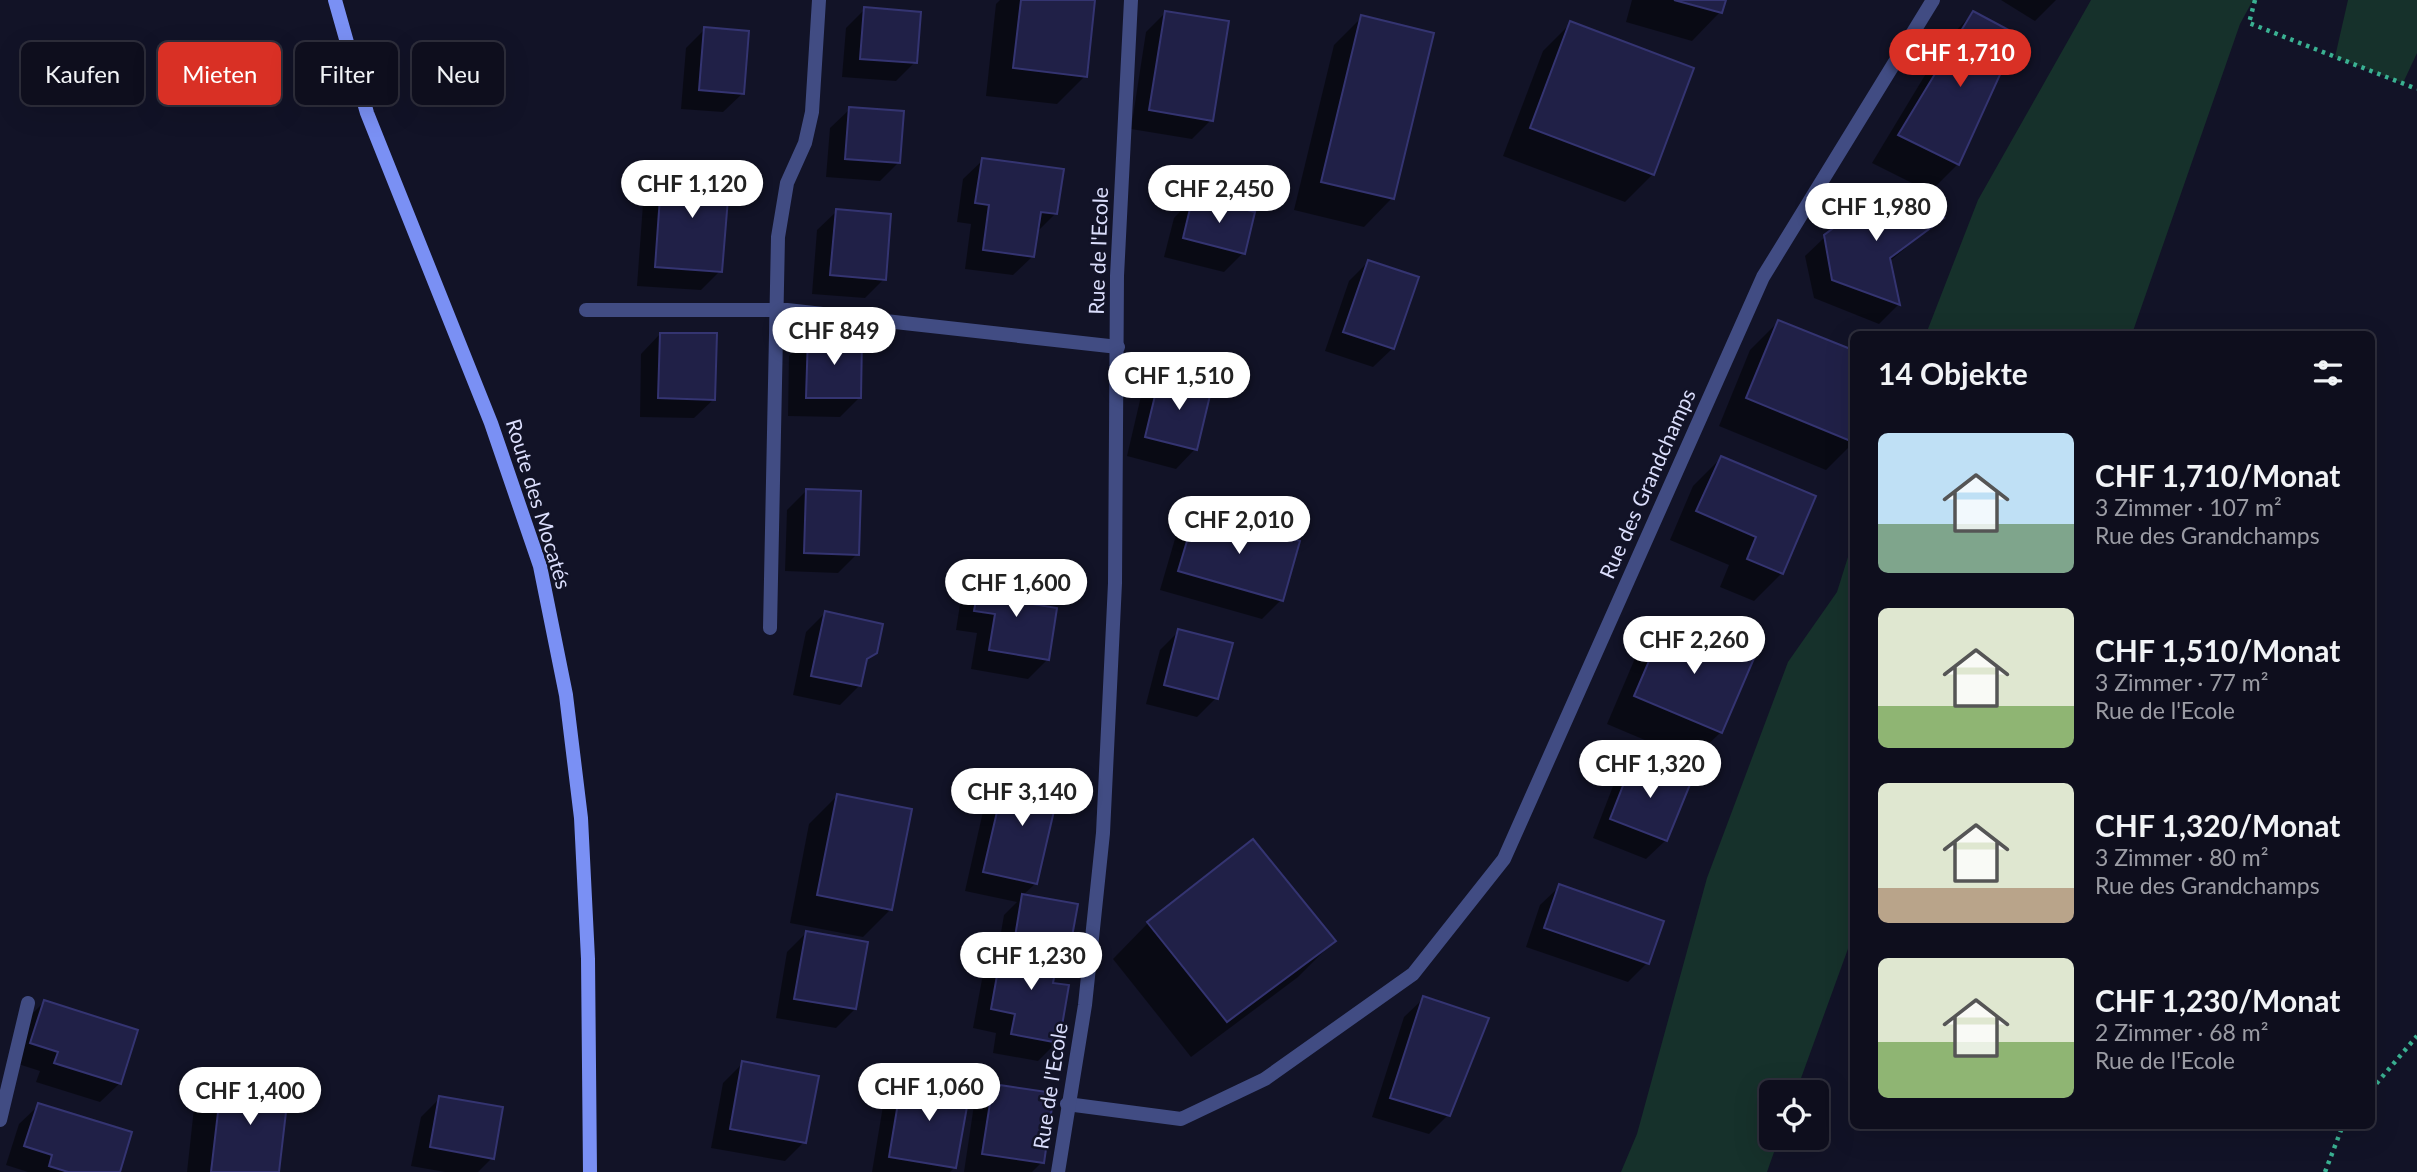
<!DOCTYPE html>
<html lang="de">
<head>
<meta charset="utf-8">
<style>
	body { margin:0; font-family:Lato,sans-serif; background:#1c1c2a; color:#f1f3f6; height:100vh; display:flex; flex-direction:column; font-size:26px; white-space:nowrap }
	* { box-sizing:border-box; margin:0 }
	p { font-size:23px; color:#9b9ca4 }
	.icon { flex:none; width:38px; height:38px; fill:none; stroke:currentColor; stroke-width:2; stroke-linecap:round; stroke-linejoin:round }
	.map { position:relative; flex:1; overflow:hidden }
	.side { position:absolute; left:1850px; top:331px; width:525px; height:798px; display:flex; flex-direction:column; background:#0e0e1d; border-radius:10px; box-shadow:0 7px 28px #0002,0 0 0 2px #2e2e3b }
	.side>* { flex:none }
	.guide { position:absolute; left:21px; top:42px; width:665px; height:63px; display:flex; gap:14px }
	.buttons { position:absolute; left:1759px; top:1080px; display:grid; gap:14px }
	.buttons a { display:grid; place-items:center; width:70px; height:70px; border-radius:10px; background:#0e0e1d; box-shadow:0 7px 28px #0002,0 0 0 2px #2e2e3b; font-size:35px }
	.price { position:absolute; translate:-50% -60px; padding:0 16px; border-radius:24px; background:#fff; color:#222; font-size:23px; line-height:46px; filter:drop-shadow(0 2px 4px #0008) }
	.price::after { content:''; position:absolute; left:50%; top:42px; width:21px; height:16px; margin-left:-10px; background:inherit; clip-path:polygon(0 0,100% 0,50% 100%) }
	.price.selected { background:#d93025; color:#fff }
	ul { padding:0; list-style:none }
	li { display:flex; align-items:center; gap:21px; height:175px; padding:0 28px }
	li span { display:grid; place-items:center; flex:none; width:196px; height:140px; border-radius:10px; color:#555 }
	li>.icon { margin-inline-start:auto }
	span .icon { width:84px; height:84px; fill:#fffc; stroke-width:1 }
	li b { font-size:30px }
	h2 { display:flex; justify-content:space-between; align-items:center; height:84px; padding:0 28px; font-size:30px }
	.pill { padding:0 24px; border-radius:10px; background:#0e0e1d; box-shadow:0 7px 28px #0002,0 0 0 2px #2e2e3b; font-size:24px; line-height:63px }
	.pill.selected { background:#d93025; color:#fff }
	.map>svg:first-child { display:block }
</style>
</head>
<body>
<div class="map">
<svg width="2417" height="1172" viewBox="0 0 2417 1172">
	<rect width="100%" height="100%" fill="#121327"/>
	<g fill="#16312b">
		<polygon points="2091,0 2253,0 2240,24 2132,334 1926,334 1978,200"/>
		<polygon points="2348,0 2417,0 2417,53 2403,83 2335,57"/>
		<polygon points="1853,541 1853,935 1796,1092 1771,1092 1771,1138 1779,1138 1767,1172 1621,1172 1637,1134 1707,878 1788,662 1837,592"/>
	</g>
	<g fill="#0007">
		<polygon points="1000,0 1093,0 1085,76 1057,104 986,96 996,4"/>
		<polygon points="1632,0 1724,0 1720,12 1692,41 1626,22"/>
		<polygon points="2001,0 2056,0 2035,21"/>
		<polygon points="865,9 915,62 896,81 842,77 846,28"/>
		<polygon points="1166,12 1211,120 1192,139 1131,129 1146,32"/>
		<polygon points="1973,13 2016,36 1958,164 1930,192 1872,163 1945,42"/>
		<polygon points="1362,17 1392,198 1364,227 1294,210 1334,45"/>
		<polygon points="1571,23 1653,174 1625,202 1503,156 1543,51"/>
		<polygon points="705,29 743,93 723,112 681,109 686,48"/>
		<polygon points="850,109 899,162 880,181 826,177 830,128"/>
		<polygon points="983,160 1056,213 1036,233 1033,256 1013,275 965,269 971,224 957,222 963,179"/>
		<polygon points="663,171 720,271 701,290 637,286 644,190"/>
		<polygon points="1193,198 1243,253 1224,272 1164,257 1174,218"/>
		<polygon points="837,211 884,279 865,298 812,294 817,230"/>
		<polygon points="1941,218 1889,262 1898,305 1879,324 1814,298 1805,256 1825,237"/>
		<polygon points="1368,262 1393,348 1373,367 1325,351 1349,281"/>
		<polygon points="1778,322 1853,352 1853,443 1826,470 1719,426 1750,350"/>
		<polygon points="660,334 714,399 694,418 640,417 641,354"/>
		<polygon points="808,337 860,397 840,417 788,416 789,356"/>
		<polygon points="1161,377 1195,449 1176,469 1127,456 1141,396"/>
		<polygon points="1721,458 1782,573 1754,601 1720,587 1729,565 1670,540 1693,486"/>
		<polygon points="806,491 857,554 838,573 785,571 787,510"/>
		<polygon points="1196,513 1281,600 1262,619 1160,590 1177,532"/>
		<polygon points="980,579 1024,605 1047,660 1028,679 971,669 977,633 956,630 961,598"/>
		<polygon points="825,613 875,652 864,663 859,686 840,705 793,695 806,632"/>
		<polygon points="1668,621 1721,732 1692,760 1607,724 1639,649"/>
		<polygon points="1179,631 1216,698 1197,717 1146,704 1160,650"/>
		<polygon points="1634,762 1666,840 1646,859 1593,838 1615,781"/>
		<polygon points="1006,775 1036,883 1022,896 1067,952 1055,965 1051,984 1057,1042 1038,1061 993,1053 996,1033 973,1028 985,963 998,950 1004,915 1017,902 965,891 987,794"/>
		<polygon points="837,796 891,909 863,937 790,923 809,824"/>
		<polygon points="1560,886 1647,963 1628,982 1526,947 1540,905"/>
		<polygon points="1148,923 1334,941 1298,977 1191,1057 1113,959"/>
		<polygon points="806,933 855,1009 836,1028 776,1018 787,952"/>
		<polygon points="1424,998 1448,1115 1429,1134 1372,1117 1404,1017"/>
		<polygon points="44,1002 120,1083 100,1102 36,1082 40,1071 12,1062 25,1021"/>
		<polygon points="743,1063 804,1142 785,1161 711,1148 723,1083"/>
		<polygon points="222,1080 277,1172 187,1172 194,1108"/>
		<polygon points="903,1080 954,1168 950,1172 872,1172 884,1100"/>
		<polygon points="993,1086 1042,1162 1032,1172 964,1172 974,1105"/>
		<polygon points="440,1098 492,1158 478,1172 445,1172 411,1166 421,1117"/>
		<polygon points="39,1105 118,1172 28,1172 6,1165 19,1124"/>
	</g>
	<g fill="#202047" stroke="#343471" stroke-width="2">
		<polygon points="1021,0 1095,0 1087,77 1013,68"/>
		<polygon points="1674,0 1726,0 1722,13"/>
		<polygon points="864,7 921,12 917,63 860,59"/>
		<polygon points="1165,11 1229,21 1213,121 1149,110"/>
		<polygon points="1973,11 2018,35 1959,165 1898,135"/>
		<polygon points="1361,15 1434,33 1394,199 1321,182"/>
		<polygon points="1570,21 1694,68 1654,175 1530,128"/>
		<polygon points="704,27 749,31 744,94 699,90"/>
		<polygon points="849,107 904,111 900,163 845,159"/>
		<polygon points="982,158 1064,169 1057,214 1041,212 1034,257 983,250 989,205 975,203"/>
		<polygon points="662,169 730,174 722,272 655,267"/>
		<polygon points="1885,190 1944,218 1890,258 1900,305 1832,280 1824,235"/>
		<polygon points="1193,196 1255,212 1245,254 1183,238"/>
		<polygon points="836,209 891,214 886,280 830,275"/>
		<polygon points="1368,260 1419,277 1394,349 1343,332"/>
		<polygon points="1778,320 1853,350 1853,442 1746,398"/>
		<polygon points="660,333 717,333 715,400 658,398"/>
		<polygon points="808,335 862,336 861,398 806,398"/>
		<polygon points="1160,375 1212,387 1197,450 1145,437"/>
		<polygon points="1721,456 1816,496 1783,574 1747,559 1756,537 1696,511"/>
		<polygon points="806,489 861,491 859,555 804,553"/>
		<polygon points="1196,511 1300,541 1283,601 1178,571"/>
		<polygon points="980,577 1029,586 1026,603 1057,608 1049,660 989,650 995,614 974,611"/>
		<polygon points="825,611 883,624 877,653 867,659 861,686 811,676"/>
		<polygon points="1667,619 1755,656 1722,733 1634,696"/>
		<polygon points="1178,629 1233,643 1218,699 1164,685"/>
		<polygon points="1633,760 1691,782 1667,841 1610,819"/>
		<polygon points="1006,773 1060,785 1037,884 983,872"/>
		<polygon points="837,794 912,809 892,910 817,895"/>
		<polygon points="1253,839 1336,941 1227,1022 1147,922"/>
		<polygon points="1559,884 1664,921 1649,964 1544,928"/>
		<polygon points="1022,894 1078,904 1069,953 1014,943"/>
		<polygon points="806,931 868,942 856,1009 794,999"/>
		<polygon points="1003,942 1059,952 1053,983 1069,985 1059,1043 1011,1034 1015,1014 991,1009"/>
		<polygon points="1423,996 1489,1018 1450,1116 1390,1098"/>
		<polygon points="44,1000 138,1030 121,1084 54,1063 58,1052 30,1043"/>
		<polygon points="742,1061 819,1076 806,1143 730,1129"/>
		<polygon points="222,1078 289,1086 279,1172 211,1172"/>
		<polygon points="902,1079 970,1090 956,1168 889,1157"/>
		<polygon points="993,1084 1054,1093 1044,1163 982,1154"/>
		<polygon points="439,1096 503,1107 494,1159 430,1147"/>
		<polygon points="38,1103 132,1132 120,1172 68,1172 49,1166 52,1155 24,1146"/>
	</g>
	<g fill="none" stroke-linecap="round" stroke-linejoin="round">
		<g stroke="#3ab192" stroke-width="4.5" stroke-dasharray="3.5 5" stroke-linecap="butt">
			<polyline points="2255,0 2249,23 2417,89"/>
			<polyline points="2371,1090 2417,1036"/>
			<polyline points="2325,1172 2343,1125"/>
		</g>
		<g stroke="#414c83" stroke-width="14">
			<polyline points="586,310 787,310 1118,347"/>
			<polyline points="770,628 778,237 787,183 805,143 812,112 819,0"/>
			<polyline points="1067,1104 1181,1119 1265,1079 1413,974 1504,859 1763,277 1933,0"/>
			<polyline points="0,1120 28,1003"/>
			<polyline points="1058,1172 1085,1005 1103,833 1115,583 1117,276 1131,0"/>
		</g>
		<polyline stroke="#7a90f4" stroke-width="14" points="335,0 367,113 491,423 540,566 566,695 581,818 588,959 590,1172"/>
	</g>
	<g text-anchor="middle" stroke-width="5" stroke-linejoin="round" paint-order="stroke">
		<g font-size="21" fill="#dbdefc" stroke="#121327">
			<text transform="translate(1099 251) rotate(-88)" y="7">Rue de l'Ecole</text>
			<text transform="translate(1648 484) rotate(-66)" y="7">Rue des Grandchamps</text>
			<text transform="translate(538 504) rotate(73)" y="7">Route des Mocatés</text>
			<text transform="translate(1051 1086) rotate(-81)" y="7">Rue de l'Ecole</text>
		</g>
	</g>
</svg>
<div class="buttons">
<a><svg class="icon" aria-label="locate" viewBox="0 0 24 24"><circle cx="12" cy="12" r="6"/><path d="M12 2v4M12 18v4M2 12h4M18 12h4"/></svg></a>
</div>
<b class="price selected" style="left:1960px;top:89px">CHF 1,710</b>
<b class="price" style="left:692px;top:220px">CHF 1,120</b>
<b class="price" style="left:1219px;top:225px">CHF 2,450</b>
<b class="price" style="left:1876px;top:243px">CHF 1,980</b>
<b class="price" style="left:834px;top:367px">CHF 849</b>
<b class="price" style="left:1179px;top:412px">CHF 1,510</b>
<b class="price" style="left:1239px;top:556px">CHF 2,010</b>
<b class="price" style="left:1016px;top:619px">CHF 1,600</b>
<b class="price" style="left:1694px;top:676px">CHF 2,260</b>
<b class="price" style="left:1650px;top:800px">CHF 1,320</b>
<b class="price" style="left:1022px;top:828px">CHF 3,140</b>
<b class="price" style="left:1031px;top:992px">CHF 1,230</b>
<b class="price" style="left:929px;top:1123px">CHF 1,060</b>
<b class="price" style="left:250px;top:1127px">CHF 1,400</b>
<div class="guide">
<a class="pill">Kaufen</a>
<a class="pill selected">Mieten</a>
<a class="pill">Filter</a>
<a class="pill">Neu</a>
</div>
<section class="side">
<h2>14 Objekte<svg class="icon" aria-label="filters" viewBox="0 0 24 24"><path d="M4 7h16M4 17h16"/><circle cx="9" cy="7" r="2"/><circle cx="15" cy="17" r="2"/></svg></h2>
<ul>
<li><span style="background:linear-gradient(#bfe0f5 65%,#7fa58c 0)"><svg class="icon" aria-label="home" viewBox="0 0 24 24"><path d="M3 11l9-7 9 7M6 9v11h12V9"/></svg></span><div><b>CHF 1,710/Monat</b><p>3 Zimmer · 107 m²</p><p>Rue des Grandchamps</p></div></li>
<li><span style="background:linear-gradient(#dfe7d0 70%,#8fb573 0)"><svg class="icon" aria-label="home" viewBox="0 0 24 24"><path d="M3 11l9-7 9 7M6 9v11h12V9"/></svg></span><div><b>CHF 1,510/Monat</b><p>3 Zimmer · 77 m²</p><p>Rue de l'Ecole</p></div></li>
<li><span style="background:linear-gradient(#dfe7d0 75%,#b9a48a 0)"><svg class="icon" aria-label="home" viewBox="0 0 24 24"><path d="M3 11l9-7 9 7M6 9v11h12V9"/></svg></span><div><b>CHF 1,320/Monat</b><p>3 Zimmer · 80 m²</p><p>Rue des Grandchamps</p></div></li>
<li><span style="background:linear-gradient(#dfe7d0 60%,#8fb573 0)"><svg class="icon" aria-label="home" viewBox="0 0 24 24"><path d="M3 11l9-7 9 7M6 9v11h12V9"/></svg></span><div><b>CHF 1,230/Monat</b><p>2 Zimmer · 68 m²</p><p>Rue de l'Ecole</p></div></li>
</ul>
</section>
</div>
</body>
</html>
